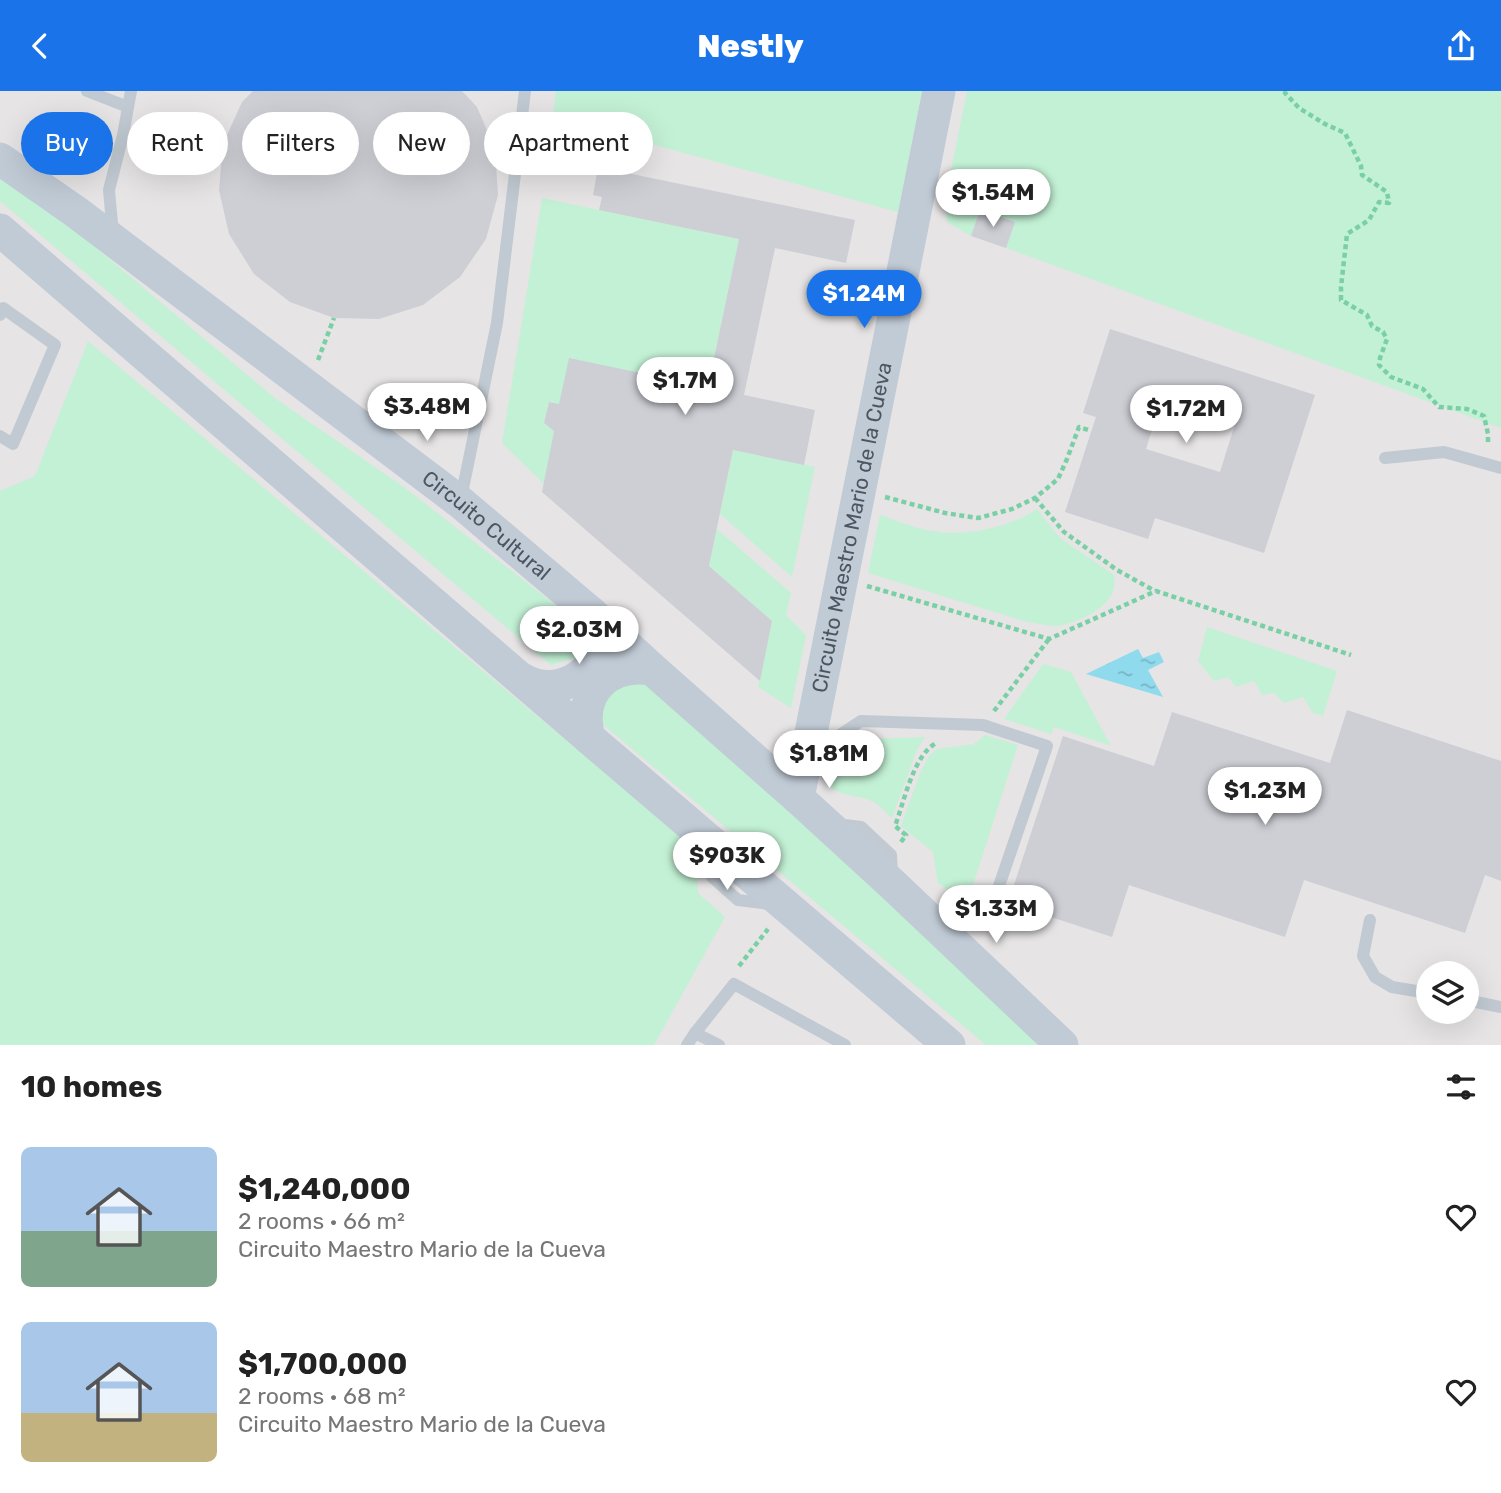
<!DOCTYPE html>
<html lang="en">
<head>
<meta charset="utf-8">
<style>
	body { margin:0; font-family:Rubik,sans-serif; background:#f2f2f2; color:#222; height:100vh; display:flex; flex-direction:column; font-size:26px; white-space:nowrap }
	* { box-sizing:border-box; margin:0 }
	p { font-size:23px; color:#767676 }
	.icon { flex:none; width:38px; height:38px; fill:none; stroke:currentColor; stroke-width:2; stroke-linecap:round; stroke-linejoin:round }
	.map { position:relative; height:954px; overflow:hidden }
	.sheet { display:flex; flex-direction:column; background:#fff; flex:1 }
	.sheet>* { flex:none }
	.banner { position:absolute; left:21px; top:21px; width:700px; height:63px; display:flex; gap:14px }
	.fabs { position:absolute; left:1416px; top:870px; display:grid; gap:14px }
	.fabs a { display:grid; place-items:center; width:63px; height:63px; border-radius:50%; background:#fff; box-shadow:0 7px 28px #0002; font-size:35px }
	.price { position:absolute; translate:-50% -60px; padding:0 16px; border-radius:24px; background:#fff; color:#222; font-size:23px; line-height:46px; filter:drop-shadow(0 2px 4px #0008) }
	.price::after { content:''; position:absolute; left:50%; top:42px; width:21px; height:16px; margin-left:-10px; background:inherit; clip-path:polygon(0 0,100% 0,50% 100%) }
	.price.selected { background:#1a73e8; color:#fff }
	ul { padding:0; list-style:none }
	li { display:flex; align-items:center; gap:21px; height:175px; padding:0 21px }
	li span { display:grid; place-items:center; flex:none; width:196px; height:140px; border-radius:10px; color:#555 }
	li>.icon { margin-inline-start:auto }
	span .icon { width:84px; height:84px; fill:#fffc; stroke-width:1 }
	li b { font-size:30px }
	h2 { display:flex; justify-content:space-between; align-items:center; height:84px; padding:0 21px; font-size:30px }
	.pill { padding:0 24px; border-radius:32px; background:#fff; box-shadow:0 7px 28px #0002; font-size:24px; line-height:63px }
	.pill.selected { background:#1a73e8; color:#fff }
	header { display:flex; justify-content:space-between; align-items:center; height:91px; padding:0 21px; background:#1a73e8; color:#fff; font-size:32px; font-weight:800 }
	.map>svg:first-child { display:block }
</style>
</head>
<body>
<header><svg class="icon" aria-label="back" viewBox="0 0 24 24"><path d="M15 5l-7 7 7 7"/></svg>Nestly<svg class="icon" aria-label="share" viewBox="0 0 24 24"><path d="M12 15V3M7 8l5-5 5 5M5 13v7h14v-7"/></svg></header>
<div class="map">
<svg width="1501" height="954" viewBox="0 0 1501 954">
	<defs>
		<pattern id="water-ripples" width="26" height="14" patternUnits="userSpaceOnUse" patternTransform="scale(1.75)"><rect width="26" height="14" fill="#90daee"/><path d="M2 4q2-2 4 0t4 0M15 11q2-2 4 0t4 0" fill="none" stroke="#78b4c4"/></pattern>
	</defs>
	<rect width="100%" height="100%" fill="#f5f3f3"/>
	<path fill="#e6e4e5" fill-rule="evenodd" d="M0 0H1501V954H0ZM1428 882H1466V920H1428Z"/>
	<g fill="#c3f1d5">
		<polygon points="556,0 922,0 898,121 553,26"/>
		<polygon points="967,0 1501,0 1501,337 1006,157 1015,131 980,119 971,145 947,131 945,109"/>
		<polygon points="0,82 27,99 276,308 404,396 581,534 578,566 551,574 0,110"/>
		<polygon points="542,107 739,148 708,296 559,313 549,311 544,332 554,340 544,393 502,352"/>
		<polygon points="88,250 695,757 698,802 725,826 654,954 0,954 0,400 35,385"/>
		<polygon points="733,359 815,376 792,486 720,423"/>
		<path d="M1037 418 1060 447 1114 484C1116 492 1113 504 1107 510 1099 521 1071 534 1057 535 1046 535 1035 532 1024 530L868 482 880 424C897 430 915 437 932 440 967 446 1008 437 1037 418Z"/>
		<polygon points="717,438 791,502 786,524 806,544 791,617 758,596 772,530 709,475"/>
		<polygon points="1207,536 1337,580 1323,625 1313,622 1303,606 1284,612 1274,602 1262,604 1254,590 1236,596 1228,586 1214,590 1198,570"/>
		<polygon points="1043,573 1071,581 1111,655 1054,636 1051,643 1004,628"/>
		<polygon points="619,589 651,592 1050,954 986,954 600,631 598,607"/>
		<path d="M985 644 1018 654 973 794 984 812C967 814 952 802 938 792L933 761 901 735 920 682 929 665 937 658 974 653Z"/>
		<path d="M925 646 917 659 892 727C886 722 880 715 874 711 859 703 837 707 826 691 830 676 830 657 845 649Z"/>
	</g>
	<polygon fill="url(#water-ripples)" points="1138,558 1143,567 1159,561 1164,571 1148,579 1163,606 1086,583"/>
	<g fill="#cdcfd5" fill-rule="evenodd">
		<polygon points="253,0 462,0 477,16 495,58 498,104 486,148 460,186 423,214 379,228 334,227 290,211 254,183 229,143 219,99 223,53 242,11"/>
		<polygon points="598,76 855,129 846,172 775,157 744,304 815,319 804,374 733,359 709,475 772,530 760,590 542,401 554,340 544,332 549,311 559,313 569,267 708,296 739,148 599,119 602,106 593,104"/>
		<polygon points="980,119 1015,131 1006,157 971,145"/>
		<path d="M1110 238 1315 304 1264 462 1155 427 1148 448 1065 421 1096 326 1083 322ZM1166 294 1240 317 1220 381 1146 358Z"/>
		<polygon points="1347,619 1501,670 1501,790 1485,784 1465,842 1304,789 1285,846 1129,794 1112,846 1008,812 1063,645 1154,675 1172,621 1330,672"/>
	</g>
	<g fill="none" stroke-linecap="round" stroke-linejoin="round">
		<g stroke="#7ad0a6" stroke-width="4.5" stroke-dasharray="5 3.5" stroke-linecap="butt">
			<polyline points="1286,0 1285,2 1299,17 1325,33 1345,42 1361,75 1362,84 1387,101 1389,112 1379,111 1369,129 1347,143 1341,196 1341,209 1367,224 1372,235 1383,241 1387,248 1380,267 1379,274 1391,286 1423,298 1439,316 1467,318 1484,325 1488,343 1488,354"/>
			<polyline points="318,269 334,227"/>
			<polyline points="885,406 945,422 978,427 1012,418 1035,407 1058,388 1067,368 1079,336 1091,340"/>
			<polyline points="1035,407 1064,441 1117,479 1155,500"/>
			<polyline points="867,495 1049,548 1156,500 1351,564"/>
			<polyline points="994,620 1049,548"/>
			<path d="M901 751 906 744 895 735C904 711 913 665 936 652"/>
			<polyline points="739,875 768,838"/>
		</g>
		<g stroke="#c1cad2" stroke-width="12">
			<polyline points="87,0 128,16"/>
			<polyline points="113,144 109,99 123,44 131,0"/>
			<polyline points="0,224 3,217 55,254 13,353 0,345"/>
			<polyline points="1385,367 1444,361 1501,377"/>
			<polyline points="461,407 497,232 525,0"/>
			<polyline points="812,662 861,630 983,634 1047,655 999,795"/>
			<polyline points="837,733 861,736 891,764 892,785"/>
			<polyline points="706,756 712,786 738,809 770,813"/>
			<polyline points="1370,829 1363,865 1375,886 1392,896 1428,902"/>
			<polyline points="1466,909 1501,916"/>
			<polyline points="695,942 719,954"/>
			<polyline points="687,954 695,942 734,893 845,954"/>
		</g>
		<g stroke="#c1cbd6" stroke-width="33">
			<path id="s1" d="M0 68 76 121 460 411 590 521 652 578 798 707 892 793 1062 954"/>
			<polyline points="0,139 589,647 949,954"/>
			<path d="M522 588C566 615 623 564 590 521"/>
			<path d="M589 647C577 602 607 571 652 578"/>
			<path id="s2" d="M798 707 939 0"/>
		</g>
	</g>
	<g text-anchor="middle" stroke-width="5" stroke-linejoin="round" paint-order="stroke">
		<g font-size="21" fill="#4a5661" stroke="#fff">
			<text dy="7" stroke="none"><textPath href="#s1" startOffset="609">Circuito Cultural</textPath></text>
			<text dy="7" stroke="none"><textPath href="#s2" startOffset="276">Circuito Maestro Mario de la Cueva</textPath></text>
		</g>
	</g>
</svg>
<div class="fabs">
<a><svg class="icon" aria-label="layers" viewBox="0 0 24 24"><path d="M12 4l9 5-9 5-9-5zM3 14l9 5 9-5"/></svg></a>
</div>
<b class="price" style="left:993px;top:138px">$1.54M</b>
<b class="price selected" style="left:864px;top:239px">$1.24M</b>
<b class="price" style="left:685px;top:326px">$1.7M</b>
<b class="price" style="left:427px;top:352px">$3.48M</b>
<b class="price" style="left:1186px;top:354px">$1.72M</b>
<b class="price" style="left:579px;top:575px">$2.03M</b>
<b class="price" style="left:829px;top:699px">$1.81M</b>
<b class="price" style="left:1265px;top:736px">$1.23M</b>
<b class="price" style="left:727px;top:801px">$903K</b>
<b class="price" style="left:996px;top:854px">$1.33M</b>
<div class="banner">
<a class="pill selected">Buy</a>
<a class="pill">Rent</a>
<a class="pill">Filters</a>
<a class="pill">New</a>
<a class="pill">Apartment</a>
</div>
</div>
<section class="sheet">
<h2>10 homes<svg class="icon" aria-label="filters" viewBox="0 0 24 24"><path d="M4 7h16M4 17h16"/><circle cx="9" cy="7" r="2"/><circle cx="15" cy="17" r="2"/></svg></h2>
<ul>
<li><span style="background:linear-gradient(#a9c7e8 60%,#7fa58c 0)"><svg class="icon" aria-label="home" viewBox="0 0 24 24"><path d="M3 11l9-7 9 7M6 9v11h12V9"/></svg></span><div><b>$1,240,000</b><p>2 rooms · 66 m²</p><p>Circuito Maestro Mario de la Cueva</p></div><svg class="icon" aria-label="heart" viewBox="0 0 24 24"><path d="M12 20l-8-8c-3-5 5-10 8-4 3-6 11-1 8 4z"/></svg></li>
<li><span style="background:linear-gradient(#a9c7e8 65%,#c2b280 0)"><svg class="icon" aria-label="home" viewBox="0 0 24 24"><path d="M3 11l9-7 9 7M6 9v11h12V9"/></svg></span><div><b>$1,700,000</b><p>2 rooms · 68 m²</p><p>Circuito Maestro Mario de la Cueva</p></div><svg class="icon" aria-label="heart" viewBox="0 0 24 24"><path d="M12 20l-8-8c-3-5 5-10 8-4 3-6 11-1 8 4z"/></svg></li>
</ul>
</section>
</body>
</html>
